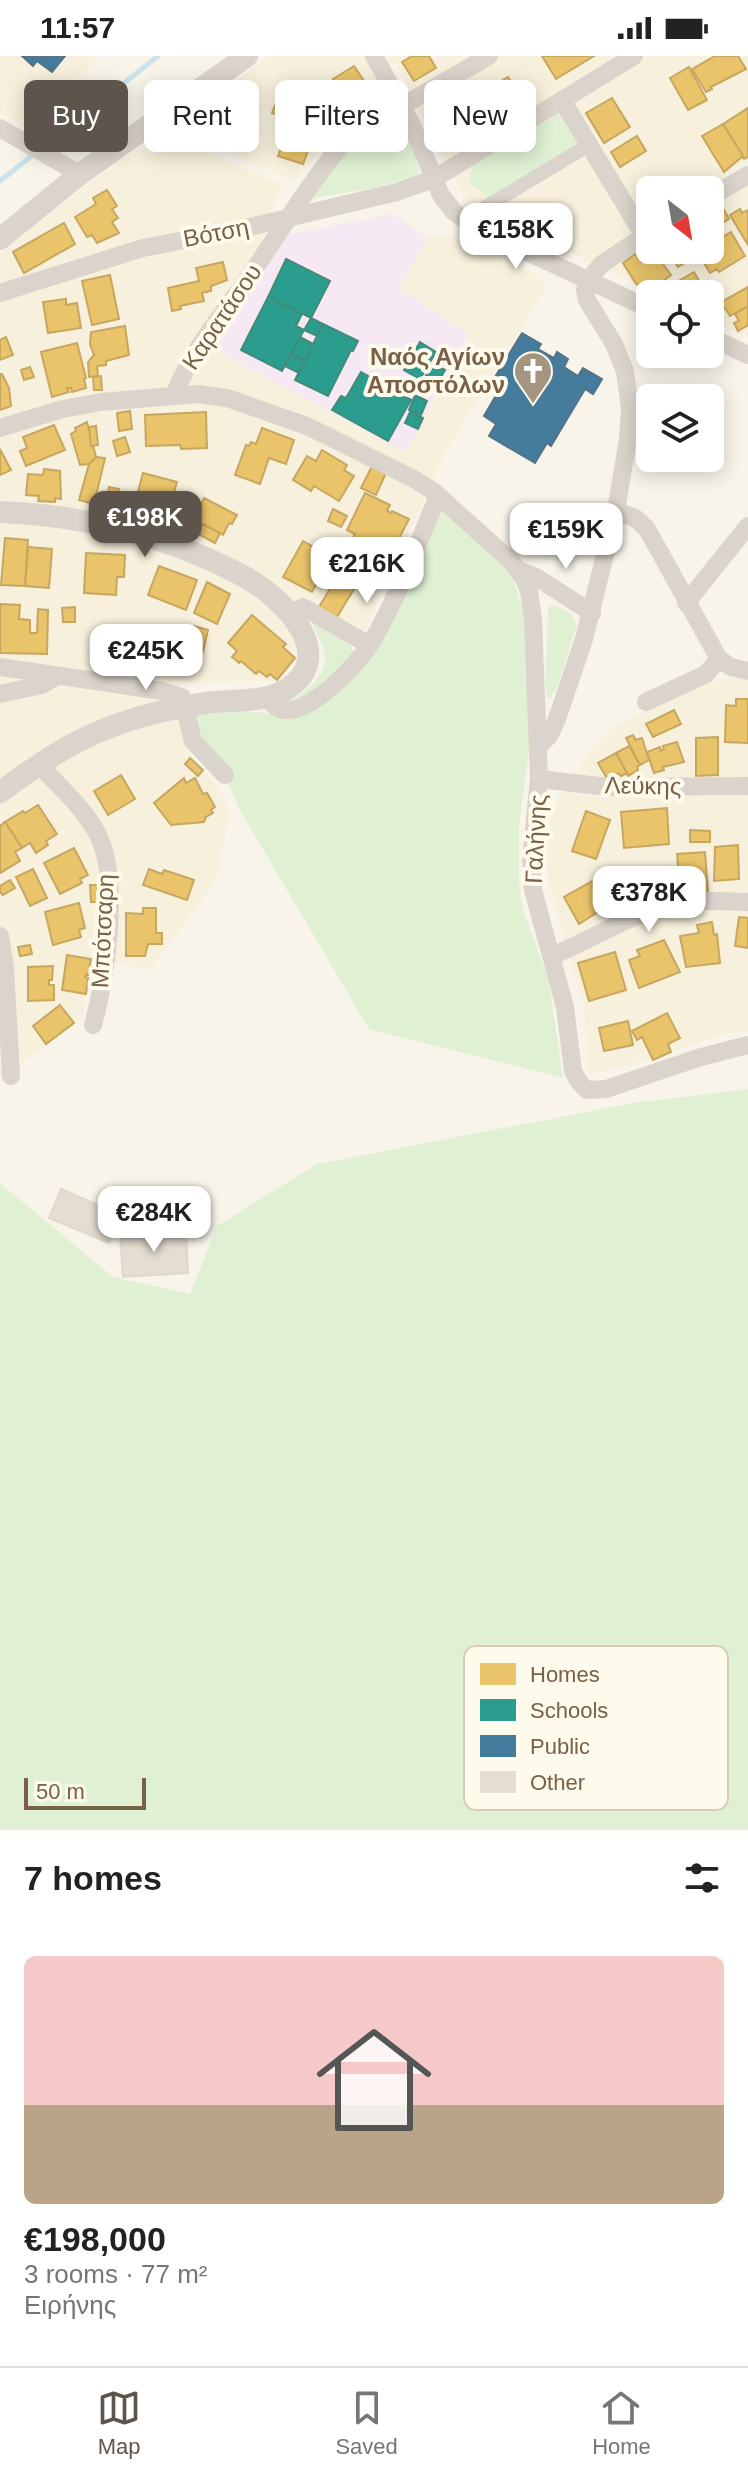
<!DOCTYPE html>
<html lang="en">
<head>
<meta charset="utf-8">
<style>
	body { margin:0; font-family:Arial,sans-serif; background:#f2f2f2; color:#222; height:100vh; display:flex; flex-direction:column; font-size:30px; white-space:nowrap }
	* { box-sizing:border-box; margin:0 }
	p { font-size:26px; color:#767676 }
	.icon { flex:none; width:44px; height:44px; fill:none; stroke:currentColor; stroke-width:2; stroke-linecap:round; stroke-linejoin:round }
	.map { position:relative; height:1774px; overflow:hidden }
	.side { display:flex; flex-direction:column; background:#fff; flex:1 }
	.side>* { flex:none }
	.hud { position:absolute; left:24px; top:24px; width:700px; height:72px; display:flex; gap:16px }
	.needle { width:52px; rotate:149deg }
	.fabs { position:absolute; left:636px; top:120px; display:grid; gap:16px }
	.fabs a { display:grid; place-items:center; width:88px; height:88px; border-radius:12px; background:#fff; box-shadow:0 4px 20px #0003; font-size:40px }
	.scale { position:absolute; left:24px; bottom:20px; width:122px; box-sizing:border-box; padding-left:8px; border:4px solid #796147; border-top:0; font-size:22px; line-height:28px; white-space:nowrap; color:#796147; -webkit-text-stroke:6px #fffbec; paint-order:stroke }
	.price { position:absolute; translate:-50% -68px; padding:0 18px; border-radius:16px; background:#fff; color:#222; font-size:26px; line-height:52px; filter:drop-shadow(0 2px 4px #0008) }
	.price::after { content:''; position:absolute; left:50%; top:48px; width:24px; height:18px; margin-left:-12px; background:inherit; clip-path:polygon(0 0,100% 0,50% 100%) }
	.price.active { background:#5d554c; color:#fff }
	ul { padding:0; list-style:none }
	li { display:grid; align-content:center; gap:16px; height:424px; padding:0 24px }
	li+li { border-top:2px solid #e0e0e0 }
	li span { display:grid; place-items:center; height:248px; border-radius:12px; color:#555 }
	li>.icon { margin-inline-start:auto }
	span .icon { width:144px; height:144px; fill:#fffc; stroke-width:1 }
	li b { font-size:34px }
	h2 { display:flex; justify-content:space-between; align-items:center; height:96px; padding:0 24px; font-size:34px }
	.tag { padding:0 28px; border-radius:12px; background:#fff; box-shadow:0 4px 20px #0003; font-size:28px; line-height:72px }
	.tag.active { background:#5d554c; color:#fff }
	.status { display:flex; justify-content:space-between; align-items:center; height:56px; padding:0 40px; background:#fff; direction:ltr }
	.status svg { height:22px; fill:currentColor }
	.tabs { display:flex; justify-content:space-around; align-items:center; height:112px; border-top:2px solid #e0e0e0; background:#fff; font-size:22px; color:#767676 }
	.tabs a { display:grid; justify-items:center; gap:4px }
	.tabs .active { color:#5d554c }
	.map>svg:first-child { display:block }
</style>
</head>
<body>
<div class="status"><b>11:57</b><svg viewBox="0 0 49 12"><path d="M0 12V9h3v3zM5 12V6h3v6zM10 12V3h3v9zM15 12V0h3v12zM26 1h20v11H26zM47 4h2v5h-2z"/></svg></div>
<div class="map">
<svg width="748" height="1774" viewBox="0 0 748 1774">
	<rect width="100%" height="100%" fill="#f8f4ea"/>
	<g fill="#f7f0dc" fill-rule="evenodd">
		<polygon points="0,0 100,0 27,72 0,57"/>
		<path d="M269 0H748V282L710 263V238H656L482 154 466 144 395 6 294 125 172 71ZM650 134H710V194H650Z"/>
		<polygon points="164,78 281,128 262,184 393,158 427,182 449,179 503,202 534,218 547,230 444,399 364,576 304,543 291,576 295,588 295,602 277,624 200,627 177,624 188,692 193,705 218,730 230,755 219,814 211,832 150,914 92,903 82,962 0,1024 0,197 104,116 109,117 118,111 117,107"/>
		<polygon points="729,622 748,623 748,975 723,978 646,1004 595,1018 588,1014 584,953 544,807 551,761 557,744 593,691 618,667 689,633"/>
	</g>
	<polygon fill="#f6e9f3" points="393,158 428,182 398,232 468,278 406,396 206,289 288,179"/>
	<g fill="#dff0d3">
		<path d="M389 52C402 61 422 104 418 119L374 132 309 143 328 111Z"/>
		<polygon points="560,57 580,91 492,143 470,128 472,109"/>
		<polygon points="443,456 496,499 513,523 526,563 529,693 519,768 519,824 522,850 549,926 563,1022 369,973 238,751 229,727 229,718 203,690 193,659 243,655 288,659 376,593 438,459"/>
		<polygon points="553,549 570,557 577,568 558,629 550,643 547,641 545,633 548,552"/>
		<path d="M312 565C326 573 352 581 354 598L313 638 285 647C304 639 330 618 324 595 322 584 314 576 312 565Z"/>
		<polygon points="748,1033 748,1774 0,1774 0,1127 113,1221 190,1238 217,1170 317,1108 633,1047"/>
	</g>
	<g fill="#e9c46a" stroke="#c7a660" stroke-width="2">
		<polygon points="412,0 429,0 436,12 414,25 402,6"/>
		<polygon points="542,0 594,0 556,23"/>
		<polygon points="715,0 738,0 746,13 711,31 712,33 706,36 692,13"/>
		<polygon points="354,10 368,31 363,34 364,36 347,47 333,23"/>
		<polygon points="689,11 707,44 688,54 670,22"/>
		<polygon points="508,21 521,43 488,62 475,41"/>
		<polygon points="287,42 299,43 331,59 326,78 272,57 276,47"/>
		<polygon points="612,42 630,71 604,87 586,57"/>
		<polygon points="748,52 748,101 744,103 723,68"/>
		<polygon points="723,68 743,100 724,116 702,80"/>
		<polygon points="637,80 646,95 620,111 611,96"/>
		<polygon points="284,84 309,92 303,108 278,100"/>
		<polygon points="107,134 117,150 112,153 118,162 112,166 119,177 97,187 92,179 87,181 75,161 96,148 93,142"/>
		<polygon points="720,147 729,163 714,172 710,164 710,152"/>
		<polygon points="740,153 742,157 748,154 748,189 730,159"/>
		<polygon points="64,167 75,188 24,217 13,196"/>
		<polygon points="722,176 724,180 731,176 745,200 719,216 717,213 710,217 702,204 708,201 704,194 710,194 710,183"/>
		<polygon points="650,193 653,194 671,219 650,235 636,228 623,207 635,198 641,206 645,203 642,199"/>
		<polygon points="667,194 688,194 693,202 678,211"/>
		<polygon points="223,206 227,224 211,230 211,235 202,237 204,245 180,250 181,253 172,255 168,232 199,225 196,212"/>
		<polygon points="694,216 702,230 688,238 672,238 668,231"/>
		<polygon points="110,219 119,263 92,269 82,225"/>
		<polygon points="748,231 748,250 730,260 725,252 721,254 718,248"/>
		<polygon points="66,243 66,249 77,247 81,272 48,277 43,246"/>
		<polygon points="748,250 748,269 738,275 734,267 739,265 735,258"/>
		<polygon points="125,270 129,299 106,305 106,309 97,310 98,320 89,321 88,306 94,299 90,288 91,276"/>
		<polygon points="6,281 13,299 0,304 0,284"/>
		<polygon points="77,287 86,322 84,323 86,332 72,336 71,332 67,332 69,336 52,341 41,296"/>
		<polygon points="30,311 34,321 24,324 21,314"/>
		<polygon points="0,318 2,318 9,332 11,350 0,354"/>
		<polygon points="101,320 102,334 94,334 93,321"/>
		<polygon points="130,355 132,373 119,375 117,357"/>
		<polygon points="206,356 207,392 181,393 180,389 146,390 145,359"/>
		<polygon points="87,366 96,401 89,408 80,409 71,378 76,375 75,372"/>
		<polygon points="54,369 65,394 26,410 20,395 27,392 23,381"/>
		<polygon points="96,370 98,389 91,390 89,371"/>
		<polygon points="262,372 294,384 286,408 269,402 260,428 235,419 246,389 249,390 251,386 256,388"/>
		<polygon points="125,381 130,396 117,400 113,385"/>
		<polygon points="0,393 11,414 0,419"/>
		<polygon points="322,394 347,409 344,414 354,420 339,445 314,430 311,435 293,424 307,400 316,405"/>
		<polygon points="96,401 105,402 94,448 79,444 89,408"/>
		<polygon points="372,410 386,417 376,439 361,432"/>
		<polygon points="44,413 60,415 61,443 55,442 55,446 38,445 39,440 26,439 28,418 43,419"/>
		<polygon points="143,417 177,426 165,467 158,465 160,459 157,459 156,464 132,458"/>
		<polygon points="109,431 119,433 117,444 107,443"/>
		<polygon points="365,437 390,449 387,455 391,457 392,455 409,463 392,496 366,483 363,488 352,483 355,478 347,474"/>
		<polygon points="204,442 237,459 232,468 229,467 223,479 193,463"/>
		<polygon points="333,453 347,460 341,471 328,465"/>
		<polygon points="202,468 220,477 215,487 197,477"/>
		<polygon points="5,482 28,484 25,530 1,529"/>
		<polygon points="303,485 331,501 312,536 283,521"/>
		<polygon points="28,491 52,493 49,532 25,530"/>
		<polygon points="86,497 125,499 124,521 117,521 116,539 84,537"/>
		<polygon points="159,510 197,524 186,554 148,539"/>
		<polygon points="336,523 354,533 337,561 319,551"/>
		<polygon points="207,526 230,538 217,568 194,557"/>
		<polygon points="0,548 20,549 19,563 30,564 30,577 37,577 38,553 48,554 47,598 0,597"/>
		<polygon points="75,551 75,566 63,566 62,552"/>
		<polygon points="252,559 286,588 283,591 295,602 277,624 270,618 267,621 259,615 256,618 241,605 239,607 232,601 237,595 228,587"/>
		<polygon points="184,569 186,601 173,602 171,570"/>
		<polygon points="171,570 173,602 156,603 153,571"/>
		<polygon points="194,570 208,574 203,596 188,592"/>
		<polygon points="153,571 156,603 140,605 139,573"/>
		<polygon points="115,572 125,573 123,611 109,609 110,596 107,595 109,579"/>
		<polygon points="125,573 139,573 140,605 124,607"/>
		<polygon points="736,643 748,643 748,687 725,686 726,649 736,650"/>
		<polygon points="674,654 681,668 653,681 646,668"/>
		<polygon points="633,679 636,684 642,682 649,704 640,709 626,682"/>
		<polygon points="718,681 718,719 696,720 696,682"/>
		<polygon points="677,686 684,706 663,711 664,714 654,717 647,696 660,691 661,695 664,693 663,690"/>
		<polygon points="629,690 640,709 637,711 638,714 628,720 616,697"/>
		<polygon points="616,697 627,717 621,720 618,717 608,724 598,707"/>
		<polygon points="190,702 203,714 198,720 185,708"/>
		<polygon points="121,719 135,743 108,759 94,735"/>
		<polygon points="184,722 186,727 195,722 203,738 207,737 215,751 211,754 213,757 206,761 204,766 171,769 154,747"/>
		<polygon points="38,749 57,778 46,785 48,789 36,797 30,787 22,792 5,766 23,755 25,757"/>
		<polygon points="667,752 669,788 624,792 621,756"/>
		<polygon points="586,755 610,764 596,803 572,795"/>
		<polygon points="5,766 22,792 15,796 20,805 0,817 0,770"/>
		<polygon points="690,774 710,775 710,786 690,786"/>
		<polygon points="738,789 739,823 714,825 715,791"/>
		<polygon points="74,792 88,819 80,823 82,827 60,838 44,807"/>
		<polygon points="705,796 708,835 691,837 691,831 677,832 675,811 678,811 677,798"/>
		<polygon points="33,813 47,842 30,850 16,821"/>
		<polygon points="149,813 162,818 164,814 194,824 187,844 143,829"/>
		<polygon points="603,819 618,847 605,854 604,852 579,868 564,841"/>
		<polygon points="10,824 15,832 3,839 0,836 0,830"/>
		<polygon points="90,829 98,829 98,846 91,846"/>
		<polygon points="79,847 85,872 79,874 81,881 53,889 45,856"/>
		<polygon points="143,852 156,852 156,877 162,877 162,888 148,888 145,900 126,900 126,857 143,858"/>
		<polygon points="739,861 748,862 748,892 735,890"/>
		<polygon points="712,866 714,879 717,878 720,907 686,911 680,880 699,877 697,869"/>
		<polygon points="664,884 680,916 639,932 629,904 640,900 637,894"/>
		<polygon points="30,889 32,898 20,900 18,891"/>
		<polygon points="615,896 626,934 589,945 578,907"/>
		<polygon points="67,899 91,903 88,919 86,919 85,921 88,922 86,938 62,934"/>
		<polygon points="53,910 52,924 49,924 49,929 54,929 54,944 28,945 28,911"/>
		<polygon points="60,949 74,967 46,988 33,970"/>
		<polygon points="667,957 680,982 668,988 671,996 653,1004 642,981 637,984 632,975"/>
		<polygon points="628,965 633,989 604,995 599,972"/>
	</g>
	<g fill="#2a9d8f" stroke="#428b79" stroke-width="2">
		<polygon points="286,203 330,225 311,262 268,241"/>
		<polygon points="268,241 302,258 296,270 304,274 282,315 241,294"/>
		<polygon points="311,262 323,268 317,280 304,274"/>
		<polygon points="323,268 358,285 353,295 351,294 328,340 295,324"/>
		<polygon points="300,281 313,288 305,305 291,298"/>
		<polygon points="420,286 436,296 420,323 404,314"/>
		<polygon points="443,290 456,298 449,310 435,301"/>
		<polygon points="291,298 305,305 299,317 285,310"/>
		<polygon points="432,308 445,314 435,332 423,325"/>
		<polygon points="361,316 411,344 388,385 332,354 341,340 346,342"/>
		<polygon points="415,339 427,345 421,359 409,354"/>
		<polygon points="410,356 423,362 418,373 405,367"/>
	</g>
	<g fill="#457b9d" stroke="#557383" stroke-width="2">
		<polygon points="22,0 65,0 52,16 37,5 33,10"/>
		<polygon points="522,277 541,288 538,293 554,302 557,296 568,303 564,311 578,320 583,312 602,323 593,338 585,333 551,390 547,387 535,407 489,380 496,368 484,360 498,336 489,331"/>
	</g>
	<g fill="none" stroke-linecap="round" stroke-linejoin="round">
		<polyline stroke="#cae2ea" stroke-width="5" points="0,125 158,0"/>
	</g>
	<g fill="#e5ddd1" stroke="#e1d8cc" stroke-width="2">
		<polygon points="61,1133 121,1159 109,1187 49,1162"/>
		<polygon points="125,1158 134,1162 128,1175 122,1172 120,1179 116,1177"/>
		<polygon points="186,1176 188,1217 123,1221 120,1179"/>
	</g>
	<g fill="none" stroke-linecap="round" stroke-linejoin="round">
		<polyline stroke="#dbd4cc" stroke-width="14" points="464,164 589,89"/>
		<g stroke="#dbd4cc" stroke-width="18">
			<polyline points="374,0 411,67 441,139 454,156 482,175 650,253"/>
			<polyline points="562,44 644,180"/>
			<polyline points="402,50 489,0"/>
			<polyline points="0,72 80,118"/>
			<polyline points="710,141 748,119"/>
			<polyline points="0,237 143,192 241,173 397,136 425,126 445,116 634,0"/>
			<polyline points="710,281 748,299"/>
			<path d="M174 339C194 289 224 258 253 215 297 151 333 85 395 37"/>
			<polyline points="0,372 63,353 101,346 198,338 227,342 307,370 414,423 433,435 512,506 524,523 529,535 533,563 539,723 531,803 533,834 565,951 573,1015 579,1026 587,1034 606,1033 701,1001 748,989"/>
			<polyline points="616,455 635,462 647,473 719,603 731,611 748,615"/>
			<polyline points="519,514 536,521 592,557"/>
			<polyline points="686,547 748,470"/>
			<polyline points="291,558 303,551 369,589"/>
			<polyline points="0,611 162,635 182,641 193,685 225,719"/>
			<polyline points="0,638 42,629 55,621"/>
			<path d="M265 641C270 645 274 651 280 653 307 663 358 608 371 587 398 541 417 489 438 440"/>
			<polyline points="646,646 706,618 719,603"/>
			<polyline points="538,691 549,680 557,663 584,583 616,455 628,383 630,352 625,315 614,288 587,244 585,234 592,219 602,208 650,176"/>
			<path d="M38 708C59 730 84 752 98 779 121 826 106 921 93 969"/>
			<polyline points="539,723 608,731 748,730"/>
			<polyline points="0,880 5,912 11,1020"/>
			<path d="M551 900C590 885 626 860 667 850 693 843 721 845 748 846"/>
		</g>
		<g stroke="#dbd4cc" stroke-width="22">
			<polyline points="0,183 80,118 247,0"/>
			<path d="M0 456C84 459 171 481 245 521 280 540 341 598 287 633 267 646 239 644 216 646 200 647 184 651 168 654 96 670 59 693 0 736"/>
		</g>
	</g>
	<defs>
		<g id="church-pin" transform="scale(2)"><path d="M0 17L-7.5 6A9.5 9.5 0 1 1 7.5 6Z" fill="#a59480" stroke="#fffbec"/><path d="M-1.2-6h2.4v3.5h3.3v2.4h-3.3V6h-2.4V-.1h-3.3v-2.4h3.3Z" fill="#fff"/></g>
	</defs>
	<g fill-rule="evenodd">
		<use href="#church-pin" x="533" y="315"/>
	</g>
	<g text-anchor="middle" stroke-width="8" stroke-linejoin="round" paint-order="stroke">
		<g font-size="24" fill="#796147" stroke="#fffbec">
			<text transform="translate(216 177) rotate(-11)" y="8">Βότση</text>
			<text transform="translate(222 261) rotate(-56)" y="8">Καρατάσου</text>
			<text transform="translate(643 730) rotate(1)" y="8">Λεύκης</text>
			<text transform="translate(536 783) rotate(-87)" y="8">Γαλήνης</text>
			<text transform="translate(103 875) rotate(-87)" y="8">Μπότσαρη</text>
		</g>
		<g font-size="24" font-weight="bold" fill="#796147" stroke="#fffbec" text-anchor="end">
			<text x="505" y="309">Ναός Αγίων<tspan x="505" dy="28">Αποστόλων</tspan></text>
		</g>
	</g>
	<rect x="464" y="1590" width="264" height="164" rx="12" fill="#fffbec" stroke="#d7cdba" stroke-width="2"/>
	<rect x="480" y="1607" width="36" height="22" fill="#e9c46a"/>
	<rect x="480" y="1643" width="36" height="22" fill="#2a9d8f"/>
	<rect x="480" y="1679" width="36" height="22" fill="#457b9d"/>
	<rect x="480" y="1715" width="36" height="22" fill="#e5ddd1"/>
	<g font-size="22" fill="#796147">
		<text x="530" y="1626">Homes</text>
		<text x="530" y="1662">Schools</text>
		<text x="530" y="1698">Public</text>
		<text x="530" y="1734">Other</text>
	</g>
</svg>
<div class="fabs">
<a><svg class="needle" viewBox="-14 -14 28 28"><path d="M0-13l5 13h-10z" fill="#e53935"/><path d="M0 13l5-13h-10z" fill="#767676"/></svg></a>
<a><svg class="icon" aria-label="locate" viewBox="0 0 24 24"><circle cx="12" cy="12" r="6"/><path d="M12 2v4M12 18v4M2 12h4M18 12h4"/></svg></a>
<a><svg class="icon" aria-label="layers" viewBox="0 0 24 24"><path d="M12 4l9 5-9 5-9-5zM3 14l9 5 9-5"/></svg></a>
</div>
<div class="scale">50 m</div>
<b class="price" style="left:516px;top:215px">€158K</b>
<b class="price active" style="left:145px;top:503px">€198K</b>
<b class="price" style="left:566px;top:515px">€159K</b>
<b class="price" style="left:367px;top:549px">€216K</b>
<b class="price" style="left:146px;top:636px">€245K</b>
<b class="price" style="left:649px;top:878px">€378K</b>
<b class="price" style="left:154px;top:1198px">€284K</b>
<div class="hud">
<a class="tag active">Buy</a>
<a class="tag">Rent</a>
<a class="tag">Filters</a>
<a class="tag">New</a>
</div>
</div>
<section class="side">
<h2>7 homes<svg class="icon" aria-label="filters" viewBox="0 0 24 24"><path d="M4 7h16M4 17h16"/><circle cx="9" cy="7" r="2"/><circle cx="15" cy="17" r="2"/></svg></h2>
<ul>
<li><span style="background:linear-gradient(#f6c9c9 60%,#b9a48a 0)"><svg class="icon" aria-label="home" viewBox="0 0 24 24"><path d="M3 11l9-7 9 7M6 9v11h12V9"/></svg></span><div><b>€198,000</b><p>3 rooms · 77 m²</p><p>Ειρήνης</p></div></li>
</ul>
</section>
<nav class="tabs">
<a class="active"><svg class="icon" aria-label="map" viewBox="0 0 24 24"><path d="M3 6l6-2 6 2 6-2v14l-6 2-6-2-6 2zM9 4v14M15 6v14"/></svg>Map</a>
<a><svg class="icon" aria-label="saved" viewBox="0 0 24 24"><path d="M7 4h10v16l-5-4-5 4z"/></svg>Saved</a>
<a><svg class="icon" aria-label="home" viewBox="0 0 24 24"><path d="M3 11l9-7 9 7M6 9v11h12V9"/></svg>Home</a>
</nav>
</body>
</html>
